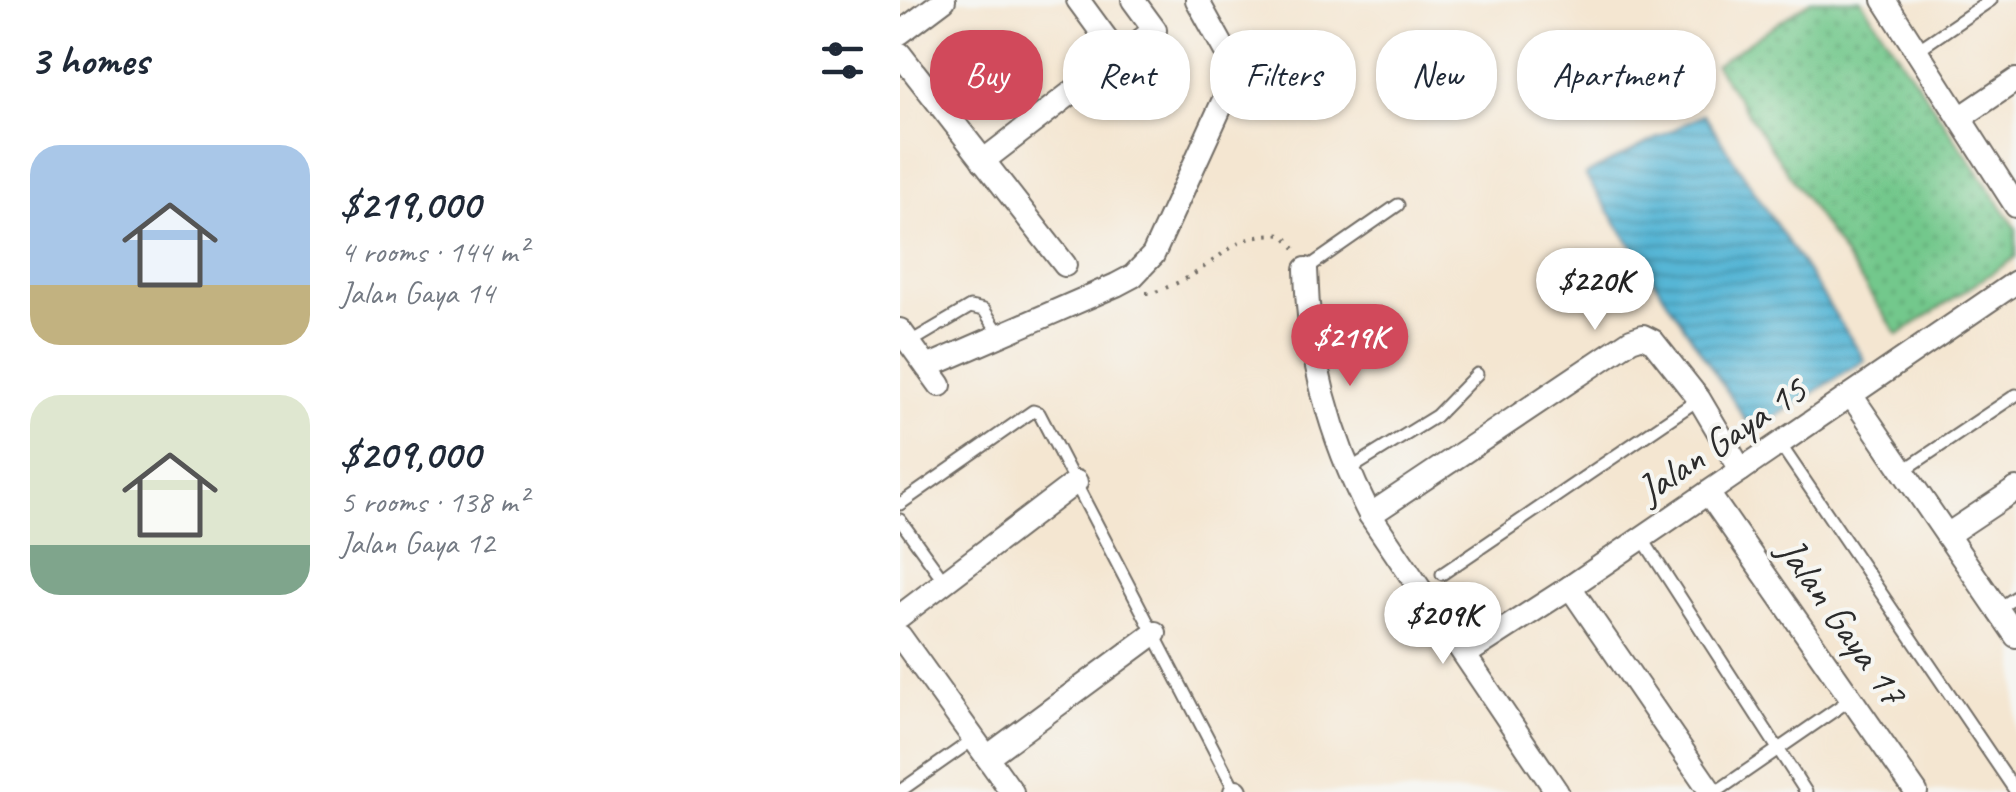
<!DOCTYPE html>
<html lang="en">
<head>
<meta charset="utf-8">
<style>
	body { margin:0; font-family:Caveat,sans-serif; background:#f6f6f7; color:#1f2937; height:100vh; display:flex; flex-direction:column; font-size:38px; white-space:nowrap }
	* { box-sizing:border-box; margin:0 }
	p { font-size:32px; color:#747a83 }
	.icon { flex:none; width:55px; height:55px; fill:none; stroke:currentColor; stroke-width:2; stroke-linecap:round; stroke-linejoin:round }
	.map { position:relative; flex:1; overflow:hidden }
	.sheet { display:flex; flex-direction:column; background:#fff; width:900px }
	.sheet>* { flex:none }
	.guide { position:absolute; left:30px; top:30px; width:935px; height:90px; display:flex; gap:20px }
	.price { position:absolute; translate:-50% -85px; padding:0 22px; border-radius:35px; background:#fff; color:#222; font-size:32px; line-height:65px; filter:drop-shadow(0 2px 5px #0008) }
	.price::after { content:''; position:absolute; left:50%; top:60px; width:30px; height:22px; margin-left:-15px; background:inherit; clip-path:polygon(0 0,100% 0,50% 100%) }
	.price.selected { background:#d1495b; color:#fff }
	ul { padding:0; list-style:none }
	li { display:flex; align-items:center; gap:30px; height:250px; padding:0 30px }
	li span { display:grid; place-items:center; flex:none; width:280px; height:200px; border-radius:30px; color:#555 }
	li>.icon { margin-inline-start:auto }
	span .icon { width:120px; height:120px; fill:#fffc; stroke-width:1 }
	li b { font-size:42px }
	h2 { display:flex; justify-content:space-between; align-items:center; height:120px; padding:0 30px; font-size:42px }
	.chip { padding:0 35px; border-radius:40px; background:#fff; box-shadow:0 2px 8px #0004; font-size:35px; line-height:90px }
	.chip.selected { background:#d1495b; color:#fff }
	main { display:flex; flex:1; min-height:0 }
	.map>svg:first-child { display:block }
</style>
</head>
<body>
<main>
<section class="sheet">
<h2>3 homes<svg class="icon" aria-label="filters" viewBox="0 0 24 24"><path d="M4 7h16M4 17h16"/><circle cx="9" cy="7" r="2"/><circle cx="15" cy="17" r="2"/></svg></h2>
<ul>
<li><span style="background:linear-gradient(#a9c7e8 70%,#c2b280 0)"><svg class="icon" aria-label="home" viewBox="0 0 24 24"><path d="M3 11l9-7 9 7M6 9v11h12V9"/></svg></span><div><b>$219,000</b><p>4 rooms · 144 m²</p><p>Jalan Gaya 14</p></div></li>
<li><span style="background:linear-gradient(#dfe7d0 75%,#7fa58c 0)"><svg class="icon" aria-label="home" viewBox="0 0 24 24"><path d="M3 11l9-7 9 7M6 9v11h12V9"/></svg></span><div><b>$209,000</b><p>5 rooms · 138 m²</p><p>Jalan Gaya 12</p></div></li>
</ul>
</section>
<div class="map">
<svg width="1116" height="792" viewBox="0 0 1116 792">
	<defs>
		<pattern id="park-dots" width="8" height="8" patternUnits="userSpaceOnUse" patternTransform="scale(2.5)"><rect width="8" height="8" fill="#73c88c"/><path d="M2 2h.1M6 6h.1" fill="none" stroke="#5fa373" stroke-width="1.8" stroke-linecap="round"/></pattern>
		<pattern id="water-rules" width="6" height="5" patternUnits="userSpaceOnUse" patternTransform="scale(2.5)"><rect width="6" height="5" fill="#56b6d5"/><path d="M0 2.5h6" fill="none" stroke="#4794ad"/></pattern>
	</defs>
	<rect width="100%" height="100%" fill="#f6f6f2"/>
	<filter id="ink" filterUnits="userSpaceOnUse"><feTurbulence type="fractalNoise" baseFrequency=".01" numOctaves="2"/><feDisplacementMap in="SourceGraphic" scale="20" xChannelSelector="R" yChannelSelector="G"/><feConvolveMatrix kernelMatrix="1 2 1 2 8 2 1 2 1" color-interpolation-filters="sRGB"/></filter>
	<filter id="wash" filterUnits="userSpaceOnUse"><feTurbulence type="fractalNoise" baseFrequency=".0048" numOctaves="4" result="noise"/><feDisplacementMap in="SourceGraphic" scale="40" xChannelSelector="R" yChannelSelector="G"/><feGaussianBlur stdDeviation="2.25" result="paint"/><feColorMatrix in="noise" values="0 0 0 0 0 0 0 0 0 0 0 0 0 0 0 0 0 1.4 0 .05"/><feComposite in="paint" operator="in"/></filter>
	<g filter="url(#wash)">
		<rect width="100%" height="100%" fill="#f4e6d1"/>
		<polygon fill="url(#park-dots)" stroke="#4f7a5c" stroke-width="2.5" points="912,0 961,0 1116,228 1116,257 998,335 815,65"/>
		<polygon fill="url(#water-rules)" stroke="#407080" stroke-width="2.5" points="804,114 965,360 853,431 685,175"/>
	</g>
	<g filter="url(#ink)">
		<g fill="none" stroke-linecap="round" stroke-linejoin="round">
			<g stroke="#716c65" stroke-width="15">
				<g id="lane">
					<polyline points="1016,51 1091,0"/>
					<polyline points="406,269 498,205"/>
					<polyline points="9,343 70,307 84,310 101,336"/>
					<polyline points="880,444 1116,792"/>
					<polyline points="447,471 536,416 577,374"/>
					<polyline points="1003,471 1116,395"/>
					<polyline points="0,504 133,411 139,413 336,792"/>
					<polyline points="0,520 45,582"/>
					<polyline points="742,538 906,792"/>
					<polyline points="542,574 799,399"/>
					<polyline points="1098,609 1116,597"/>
					<polyline points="0,791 74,739"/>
					<polyline points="816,792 951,699"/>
				</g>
			</g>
			<g stroke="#716c65" stroke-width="26">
				<g id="street">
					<polyline points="178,0 219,56 255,30 233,0"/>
					<polyline points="984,0 1116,206"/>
					<polyline points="0,33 44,0"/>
					<polyline points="0,54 165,265"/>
					<polyline points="1060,118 1116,80"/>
					<polyline points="83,161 219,56"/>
					<path d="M406 269C408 356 430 438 470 515L657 792"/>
					<polyline points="0,330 40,385"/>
					<polyline points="27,367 216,285 233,276 253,255 332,82 327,54 297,0"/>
					<polyline points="951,395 1116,636"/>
					<polyline points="808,493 1016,792"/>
					<polyline points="470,515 731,340 743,336 753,341 799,399 841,470"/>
					<polyline points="1047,535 1116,489"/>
					<polyline points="670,587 811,792"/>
					<polyline points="0,616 176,482"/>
					<polyline points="0,636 112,792"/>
					<polyline points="566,654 670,587 1116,282"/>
					<polyline points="87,757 255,633"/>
					<polyline points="335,792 336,791"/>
				</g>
			</g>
			<path stroke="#716c65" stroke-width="4" stroke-dasharray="2.5 8" stroke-linecap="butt" d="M246 293H253C270 286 289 279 304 267 331 248 348 231 384 235L397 251"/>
			<use href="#lane" stroke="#fff" stroke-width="11"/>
			<use href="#street" stroke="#fff" stroke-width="22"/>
		</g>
	</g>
	<g text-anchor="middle" stroke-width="8" stroke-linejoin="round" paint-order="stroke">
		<g font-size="40" fill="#2b2b2b" stroke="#f6f6f2">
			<text transform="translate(821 439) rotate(-34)" y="14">Jalan Gaya 15</text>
			<text transform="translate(943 621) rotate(55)" y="14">Jalan Gaya 17</text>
		</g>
	</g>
</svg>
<b class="price" style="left:695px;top:333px">$220K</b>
<b class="price selected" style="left:450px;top:389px">$219K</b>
<b class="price" style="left:543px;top:667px">$209K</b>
<div class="guide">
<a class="chip selected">Buy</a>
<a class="chip">Rent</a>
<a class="chip">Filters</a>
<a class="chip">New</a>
<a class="chip">Apartment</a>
</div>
</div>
</main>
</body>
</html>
